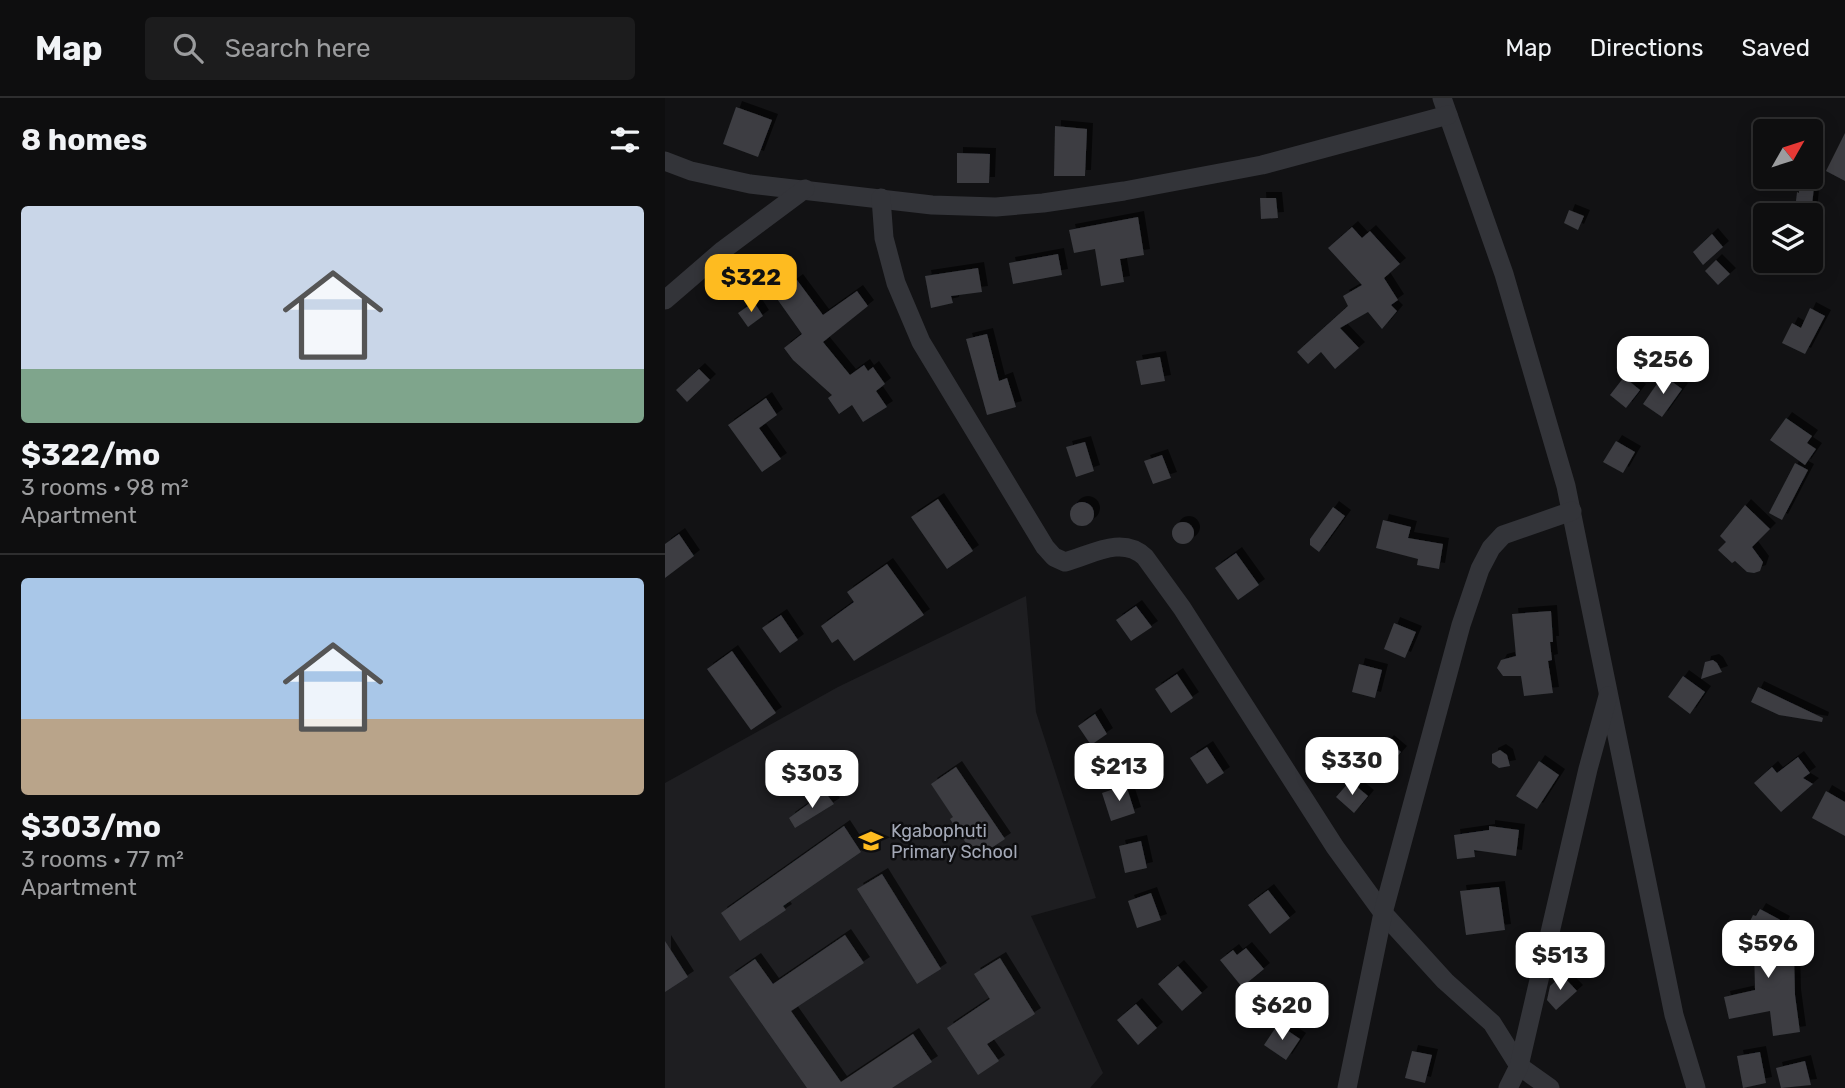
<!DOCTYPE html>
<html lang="en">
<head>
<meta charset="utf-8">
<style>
	body { margin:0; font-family:Rubik,sans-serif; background:#1c1c1d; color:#f1f3f6; height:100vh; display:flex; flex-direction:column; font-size:26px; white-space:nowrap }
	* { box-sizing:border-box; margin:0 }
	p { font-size:23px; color:#9b9c9e }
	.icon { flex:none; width:38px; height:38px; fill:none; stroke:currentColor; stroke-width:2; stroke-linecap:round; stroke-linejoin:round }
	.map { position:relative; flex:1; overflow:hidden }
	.side { display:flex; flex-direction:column; background:#0e0e0f; width:665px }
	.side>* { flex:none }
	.needle { width:46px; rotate:51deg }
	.buttons { position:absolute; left:1088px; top:21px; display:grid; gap:14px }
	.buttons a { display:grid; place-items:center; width:70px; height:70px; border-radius:7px; background:#0e0e0f; box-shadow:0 4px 18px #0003,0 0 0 2px #2e2e2f; font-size:35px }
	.price { position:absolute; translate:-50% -60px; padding:0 16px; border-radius:14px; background:#fff; color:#222; font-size:23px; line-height:46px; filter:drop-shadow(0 2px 4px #0008) }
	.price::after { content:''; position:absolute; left:50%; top:42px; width:21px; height:16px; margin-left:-10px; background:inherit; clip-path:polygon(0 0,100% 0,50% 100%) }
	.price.on { background:#febb20; color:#111 }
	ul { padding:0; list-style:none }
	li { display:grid; align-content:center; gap:14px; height:371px; padding:0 21px }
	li+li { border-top:2px solid #2e2e2f }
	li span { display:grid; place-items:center; height:217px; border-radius:7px; color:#555 }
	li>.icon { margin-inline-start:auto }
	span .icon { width:126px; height:126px; fill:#fffc; stroke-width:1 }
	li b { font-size:30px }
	h2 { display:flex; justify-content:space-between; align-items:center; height:84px; padding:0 21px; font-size:30px }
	header { display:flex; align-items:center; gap:42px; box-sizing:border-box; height:98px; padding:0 35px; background:#0e0e0f; border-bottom:2px solid #2e2e2f }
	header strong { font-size:33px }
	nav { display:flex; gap:38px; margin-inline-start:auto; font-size:24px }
	.search { width:490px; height:63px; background:#1c1c1d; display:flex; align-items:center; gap:18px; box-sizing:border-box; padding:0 24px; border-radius:7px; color:#9b9c9e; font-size:26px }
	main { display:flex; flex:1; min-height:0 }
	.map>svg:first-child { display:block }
</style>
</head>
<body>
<header>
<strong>Map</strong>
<div class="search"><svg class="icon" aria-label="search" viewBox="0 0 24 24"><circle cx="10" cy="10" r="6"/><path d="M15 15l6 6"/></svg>Search here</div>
<nav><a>Map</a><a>Directions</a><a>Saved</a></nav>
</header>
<main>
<section class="side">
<h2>8 homes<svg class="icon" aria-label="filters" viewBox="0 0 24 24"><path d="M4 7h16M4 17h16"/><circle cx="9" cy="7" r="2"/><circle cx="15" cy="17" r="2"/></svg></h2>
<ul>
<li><span style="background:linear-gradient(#c9d6e8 75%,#7fa58c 0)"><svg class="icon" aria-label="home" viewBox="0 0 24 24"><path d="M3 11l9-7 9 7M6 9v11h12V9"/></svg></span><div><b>$322/mo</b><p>3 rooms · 98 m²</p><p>Apartment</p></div></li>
<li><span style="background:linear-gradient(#a9c7e8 65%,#b9a48a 0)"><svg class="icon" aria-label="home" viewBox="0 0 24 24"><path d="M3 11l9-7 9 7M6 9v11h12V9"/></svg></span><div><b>$303/mo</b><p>3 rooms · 77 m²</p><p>Apartment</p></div></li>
</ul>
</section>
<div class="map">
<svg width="1180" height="990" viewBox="0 0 1180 990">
	<defs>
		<filter id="shadow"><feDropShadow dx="6" dy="-6" stdDeviation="0" flood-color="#0009"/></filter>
	</defs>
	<rect width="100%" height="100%" fill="#121214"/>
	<polygon fill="#1e1e21" points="361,498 371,614 431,800 366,818 438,975 425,990 0,990 0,685 173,589"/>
	<g fill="#3c3d42" filter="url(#shadow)">
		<polygon points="71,9 107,22 93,59 58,46"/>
		<polygon points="390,28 422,31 420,78 389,78"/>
		<polygon points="1180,35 1180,83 1161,73"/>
		<polygon points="292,55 325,56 324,85 292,85"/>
		<polygon points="1134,79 1150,79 1146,117 1134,117 1134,112 1130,112 1132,94 1134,95"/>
		<polygon points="595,100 611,100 613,120 596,121"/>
		<polygon points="904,112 919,118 913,132 899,125"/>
		<polygon points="473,119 479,157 455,161 459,184 436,188 430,151 409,155 404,132"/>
		<polygon points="687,129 697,140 705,133 735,166 719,180 733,202 726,207 732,213 717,231 703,214 675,230 694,250 670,271 656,254 643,266 632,254 683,208 678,198 697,187 663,150"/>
		<polygon points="1047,136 1058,149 1038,167 1028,154"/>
		<polygon points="393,156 397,177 348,186 344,165"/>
		<polygon points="1051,162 1065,176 1053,187 1040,173"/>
		<polygon points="313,170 317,194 286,198 288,205 266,210 260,178"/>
		<polygon points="132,182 158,217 192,193 203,208 158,244 185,277 199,267 203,273 208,269 220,286 211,293 222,309 198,324 187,307 174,316 163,300 167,297 128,262 119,250 137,236 110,198"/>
		<polygon points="89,204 98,218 83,229 73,215"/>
		<polygon points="1145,210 1160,218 1140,256 1117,245 1127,225 1136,230"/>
		<polygon points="322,236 334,283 342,280 351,309 322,317 301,241"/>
		<polygon points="495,259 500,283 476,287 471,263"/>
		<polygon points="34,271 45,282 22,304 11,292"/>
		<polygon points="998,277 1017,291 997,319 978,306"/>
		<polygon points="959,279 975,292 961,310 945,297"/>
		<polygon points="101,300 112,317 94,330 116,361 97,374 63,327"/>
		<polygon points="1121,320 1147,338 1142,345 1151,351 1140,367 1105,342"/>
		<polygon points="951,343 970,354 958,375 938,364"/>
		<polygon points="420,344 429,373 411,379 401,349"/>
		<polygon points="497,357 506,380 488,386 479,363"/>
		<polygon points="1130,365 1143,372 1117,422 1104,415"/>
		<polygon points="273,401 308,453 282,471 246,419"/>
		<circle cx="417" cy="416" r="12"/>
		<polygon points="1080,407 1105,431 1087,449 1098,464 1095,473 1089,475 1082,474 1070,463 1067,465 1053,452 1061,444 1055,438"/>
		<polygon points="668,409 680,418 654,454 645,447 645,441"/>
		<polygon points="718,422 746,429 743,440 778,446 774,471 752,467 753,461 711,450"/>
		<circle cx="518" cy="435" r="11"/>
		<polygon points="14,436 29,458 0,480 0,446"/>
		<polygon points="571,455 594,487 573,502 550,470"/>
		<polygon points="222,466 259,517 189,563 173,541 167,545 156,528 189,504 182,494"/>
		<polygon points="471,508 487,529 466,543 451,522"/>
		<polygon points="886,513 888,544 885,544 887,562 883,563 888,595 859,598 856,578 838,578 832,570 836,562 851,558 847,516"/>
		<polygon points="116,517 133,542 115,555 97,530"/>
		<polygon points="729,525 751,534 740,560 719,551"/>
		<polygon points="67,553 111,615 86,632 42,571"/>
		<polygon points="1048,562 1052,565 1057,574 1036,581 1040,564"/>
		<polygon points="694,566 717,572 710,600 687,594"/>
		<polygon points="512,576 528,600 506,615 490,591"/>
		<polygon points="1018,578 1040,594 1025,616 1003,599"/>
		<polygon points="1093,589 1158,620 1157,624 1114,617 1086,604"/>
		<polygon points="430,616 442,636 426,647 413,628"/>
		<polygon points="723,643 736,654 724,668 711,656"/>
		<polygon points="542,649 559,675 542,686 525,660"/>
		<polygon points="835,652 842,657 845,668 834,670 827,665 827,656"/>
		<polygon points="1133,659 1145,675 1138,680 1148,686 1116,714 1089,685 1107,669 1112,675"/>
		<polygon points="874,663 894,677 872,711 851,698"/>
		<polygon points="291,669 340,741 311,760 285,721 288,719 266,686"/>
		<polygon points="685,683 703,698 689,715 671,699"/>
		<polygon points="461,687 470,715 446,723 437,695"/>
		<polygon points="1161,693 1180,704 1180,738 1147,720"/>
		<polygon points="160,694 169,706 130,730 124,720"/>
		<polygon points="179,728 196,754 118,808 121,812 75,843 56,815"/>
		<polygon points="824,728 854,732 851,758 809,752 810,759 792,761 789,737 824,732"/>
		<polygon points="476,743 482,770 460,775 454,748"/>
		<polygon points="217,776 276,871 252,886 192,791"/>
		<polygon points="834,789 840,832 801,837 795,793"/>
		<polygon points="603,792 625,820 605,836 583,807"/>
		<polygon points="486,795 496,822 472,830 463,803"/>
		<polygon points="1095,811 1119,824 1102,857 1129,856 1130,897 1135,934 1108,938 1105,913 1064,921 1059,899 1090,892 1089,846 1077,840 1088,817 1091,818"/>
		<polygon points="180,837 199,865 126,913 176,984 248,936 267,964 227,990 142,990 64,879 90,861 108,886"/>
		<polygon points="0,843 23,879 0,894"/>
		<polygon points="581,850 599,871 577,889 555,862 568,852 572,857"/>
		<polygon points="335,860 370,916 322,946 334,963 313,977 282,930 325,901 309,876"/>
		<polygon points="513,868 537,895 517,913 493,886"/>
		<polygon points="897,877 912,893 891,912 882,902 885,888"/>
		<polygon points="471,906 492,930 473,947 452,922"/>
		<polygon points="613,926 635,941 621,962 599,947"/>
		<polygon points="747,953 767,957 760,985 740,980"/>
		<polygon points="1095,954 1101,985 1078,990 1072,958"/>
		<polygon points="1140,963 1146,987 1116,990 1111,970"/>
	</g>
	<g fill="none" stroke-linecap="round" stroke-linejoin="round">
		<g stroke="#333439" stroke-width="19">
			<polyline points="777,0 839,176 901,388 1009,917 1031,990"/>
			<polyline points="0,63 26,73 85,86 267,107 331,109 378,105 459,93 597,67 783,17"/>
			<path d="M216 100 219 140 231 185 256 244 380 449 389 459 400 464C426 457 457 437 480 459L517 510 670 749 718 815 780 883 827 925 854 968 885 990"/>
			<polyline points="0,202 58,152 140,91"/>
			<polyline points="682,990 718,815 796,527 815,471 826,450 838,437 907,413"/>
			<polyline points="843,990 854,968 923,671 943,598"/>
		</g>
	</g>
	<defs>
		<g id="school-bare" transform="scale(1.89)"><path d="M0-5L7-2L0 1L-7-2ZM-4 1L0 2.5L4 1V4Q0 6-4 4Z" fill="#febb20" stroke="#0d0d0f" stroke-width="2.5" paint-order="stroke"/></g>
	</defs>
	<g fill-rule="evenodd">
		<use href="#school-bare" x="206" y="743"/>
	</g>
	<g text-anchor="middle" stroke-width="5" stroke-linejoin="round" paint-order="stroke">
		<g font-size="18" fill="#a3a8b6" stroke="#0d0d0f" text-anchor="start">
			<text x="226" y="739">Kgabophuti<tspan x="226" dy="21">Primary School</tspan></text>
		</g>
	</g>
</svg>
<div class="buttons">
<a><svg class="needle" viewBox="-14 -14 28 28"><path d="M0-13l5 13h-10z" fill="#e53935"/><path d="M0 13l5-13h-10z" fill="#9b9c9e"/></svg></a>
<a><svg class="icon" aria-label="layers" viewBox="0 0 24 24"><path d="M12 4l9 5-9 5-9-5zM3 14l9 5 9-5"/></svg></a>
</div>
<b class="price on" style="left:86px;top:216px">$322</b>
<b class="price" style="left:998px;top:298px">$256</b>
<b class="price" style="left:687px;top:699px">$330</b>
<b class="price" style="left:454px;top:705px">$213</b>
<b class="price" style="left:147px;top:712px">$303</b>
<b class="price" style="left:1103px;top:882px">$596</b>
<b class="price" style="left:895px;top:894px">$513</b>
<b class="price" style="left:617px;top:944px">$620</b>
</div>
</main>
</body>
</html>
